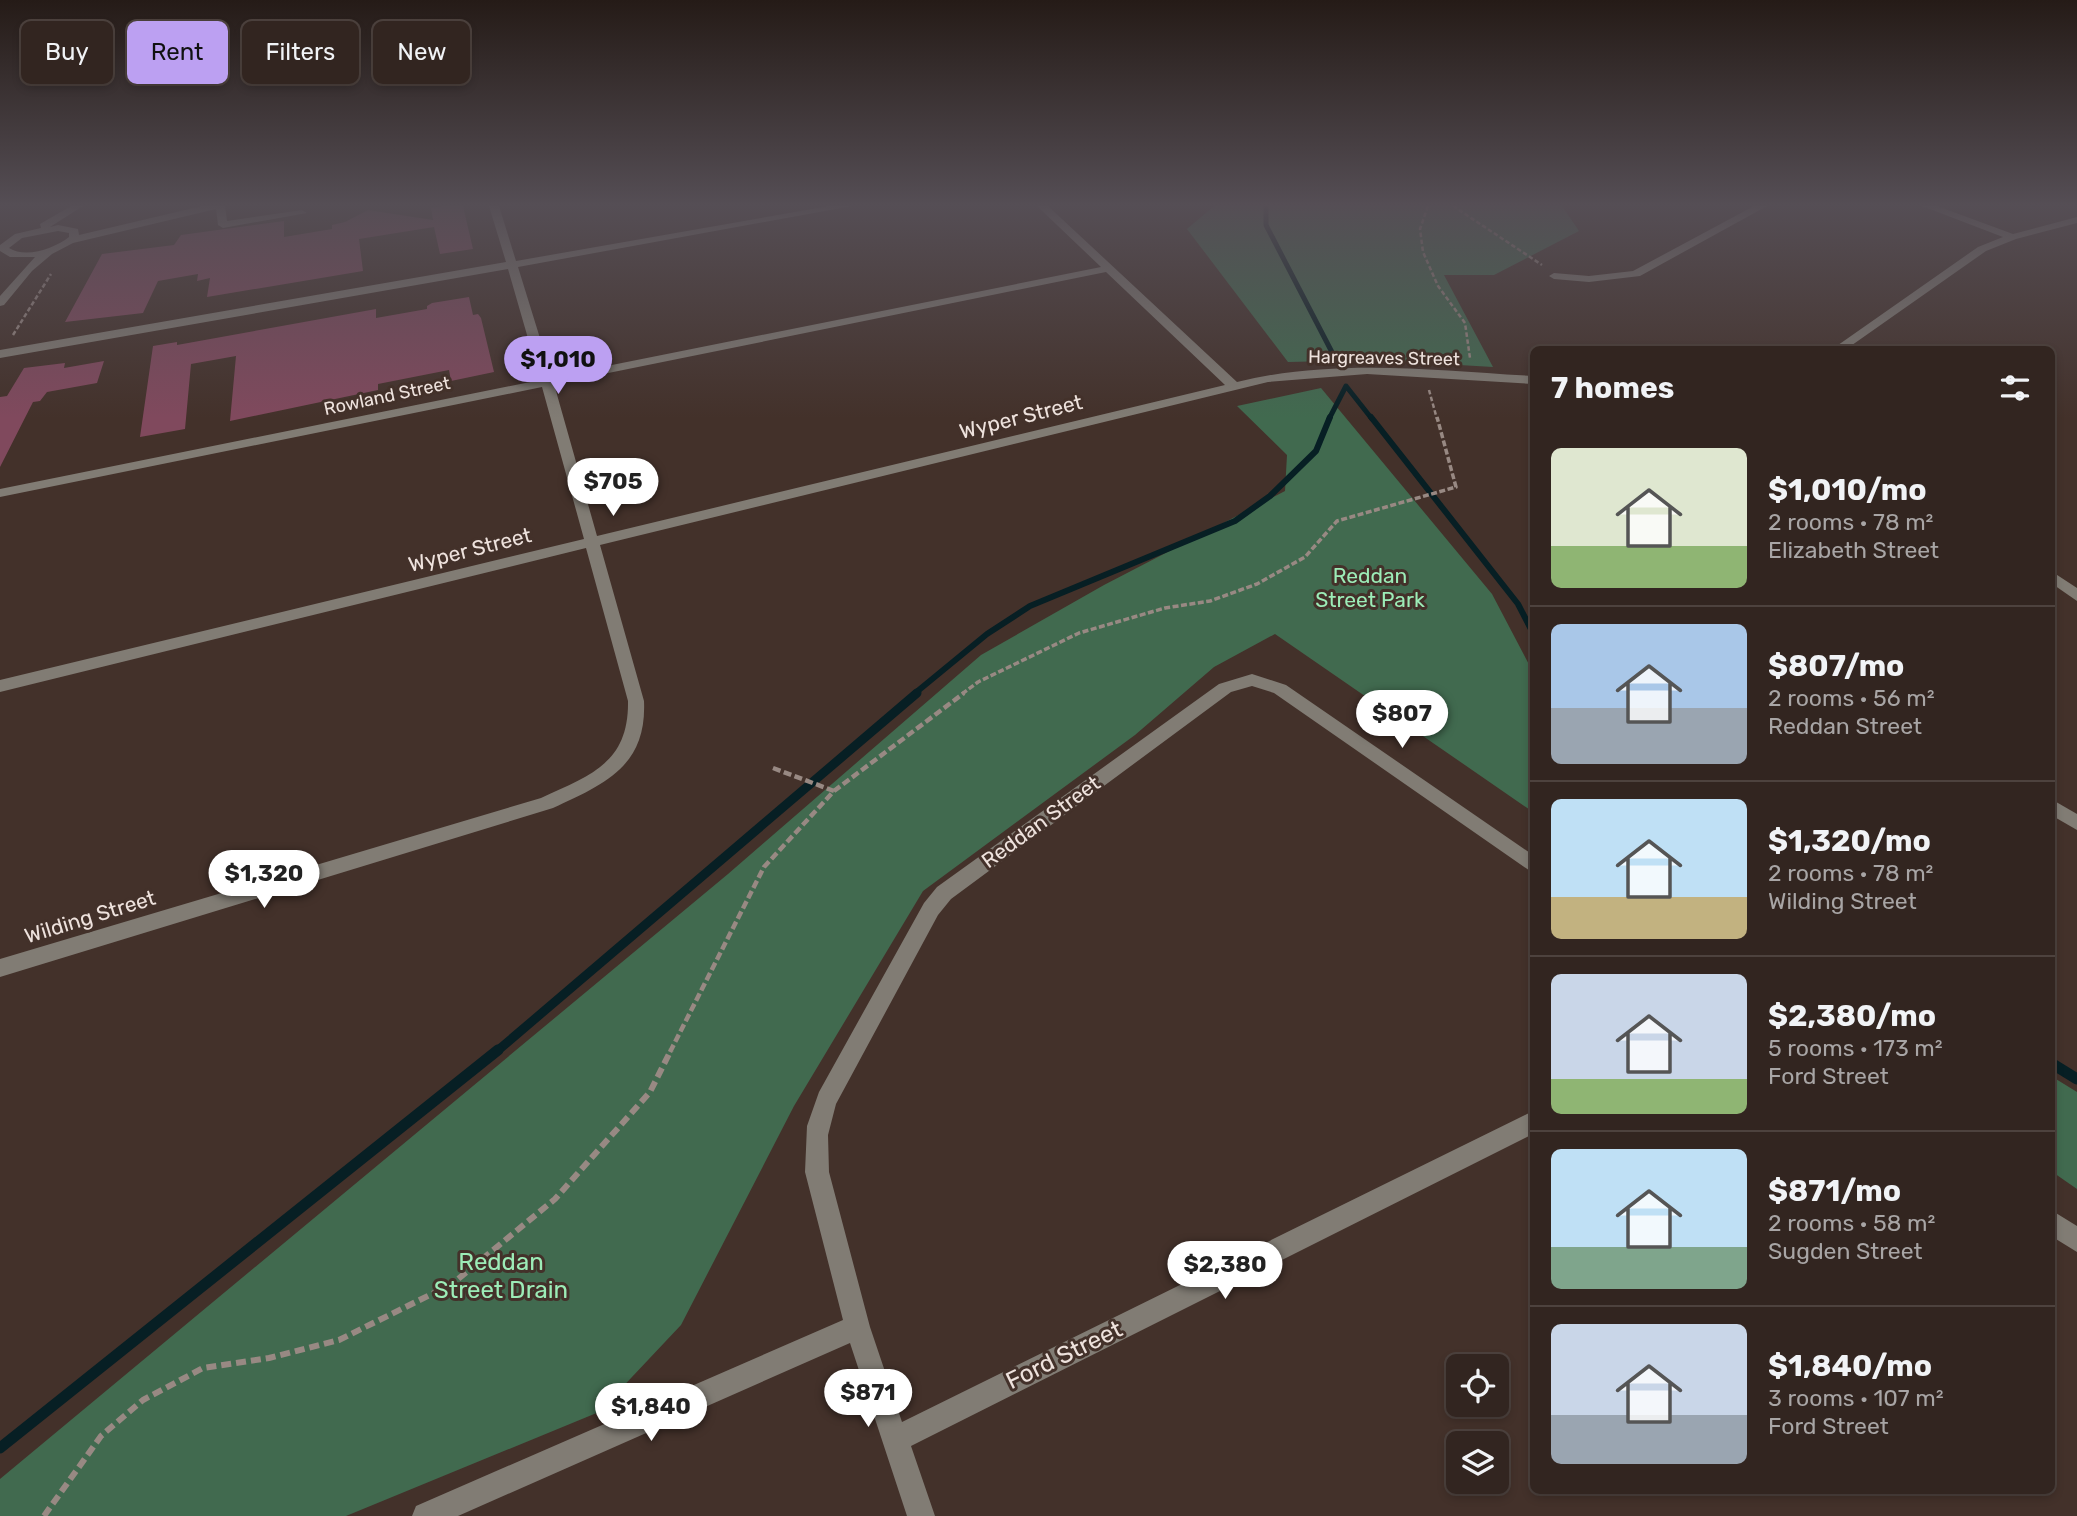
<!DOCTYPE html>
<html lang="en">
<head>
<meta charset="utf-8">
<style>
	body { margin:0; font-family:Rubik,sans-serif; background:#3d312d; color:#f1f3f6; height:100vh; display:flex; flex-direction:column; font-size:26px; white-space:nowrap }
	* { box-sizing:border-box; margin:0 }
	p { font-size:23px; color:#a8a5a5 }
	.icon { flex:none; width:38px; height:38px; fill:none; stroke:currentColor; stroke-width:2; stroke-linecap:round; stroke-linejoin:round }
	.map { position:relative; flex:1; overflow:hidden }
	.side { position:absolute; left:1530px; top:346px; width:525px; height:1148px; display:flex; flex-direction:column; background:#322520; border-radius:10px; box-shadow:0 4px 10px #0003,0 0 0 2px #4d423e }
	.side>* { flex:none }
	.hud { position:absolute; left:21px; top:21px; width:665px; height:63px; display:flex; gap:14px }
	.controls { position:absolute; left:1446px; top:1354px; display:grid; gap:14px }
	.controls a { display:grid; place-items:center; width:63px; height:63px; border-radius:10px; background:#322520; box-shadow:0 4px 10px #0003,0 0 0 2px #4d423e; font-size:35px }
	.price { position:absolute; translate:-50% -60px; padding:0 16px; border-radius:24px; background:#fff; color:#222; font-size:23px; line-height:46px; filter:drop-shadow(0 2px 4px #0008) }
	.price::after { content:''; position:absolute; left:50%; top:42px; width:21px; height:16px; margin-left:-10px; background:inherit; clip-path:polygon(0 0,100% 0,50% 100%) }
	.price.on { background:#bca0f2; color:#111 }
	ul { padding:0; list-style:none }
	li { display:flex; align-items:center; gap:21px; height:175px; padding:0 21px }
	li+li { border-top:2px solid #4d423e }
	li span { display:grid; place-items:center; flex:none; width:196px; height:140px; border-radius:10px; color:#555 }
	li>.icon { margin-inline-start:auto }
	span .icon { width:84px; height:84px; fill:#fffc; stroke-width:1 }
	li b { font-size:30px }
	h2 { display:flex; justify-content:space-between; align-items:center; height:84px; padding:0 21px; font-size:30px }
	.tag { padding:0 24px; border-radius:10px; background:#322520; box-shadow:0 4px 10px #0003,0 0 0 2px #4d423e; font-size:24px; line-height:63px }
	.tag.on { background:#bca0f2; color:#111 }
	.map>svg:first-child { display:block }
</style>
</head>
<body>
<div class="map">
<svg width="2077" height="1516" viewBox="0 0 2077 1516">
	<rect width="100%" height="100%" fill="#43312a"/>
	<g fill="#416a4f">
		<polygon points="1214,206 1562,206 1579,231 1494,275 1444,275 1493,367 1375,360 1288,362 1187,229"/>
		<polygon points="1321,388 1492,594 1533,672 1533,812 1275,634 1214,667 1135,735 923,891 794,1106 681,1325 599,1412 346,1516 0,1516 0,1479 728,874 981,655 1104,585 1285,491 1287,455 1237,406"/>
		<polygon points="2051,1076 2077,1092 2077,1189 2051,1171"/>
	</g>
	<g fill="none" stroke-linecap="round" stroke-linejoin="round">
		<g stroke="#071f24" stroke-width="5">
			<polyline points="1266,206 1266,225 1335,358"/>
			<polyline points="1329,419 1346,386 1372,419"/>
		</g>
		<g stroke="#071f24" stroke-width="6">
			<polyline points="1371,417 1518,604 1533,633"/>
			<polyline points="914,694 987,634 1030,606 1235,521 1270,496 1316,451 1330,417"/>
		</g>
		<polyline stroke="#071f24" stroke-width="9" points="496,1052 917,693"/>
		<g stroke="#071f24" stroke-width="11">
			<polyline points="2051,1063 2077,1079"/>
			<polyline points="0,1448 498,1050"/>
		</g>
	</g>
	<g fill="#80495d">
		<polygon points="444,206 463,206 473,249 440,254 434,227 359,239 363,271 207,297 210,278 197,281 198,274 158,281 143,313 65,322 102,254 174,245 181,235 284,221 284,237 332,229 332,225 345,222 368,210 433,220 431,208"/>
		<polygon points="469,297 473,315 478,314 481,318 494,372 451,381 449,370 378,384 378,390 230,421 236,356 191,364 185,429 140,437 153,346 177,342 177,345 376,309 376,318 427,309 427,306 432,303"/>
		<polygon points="104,361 97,383 47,392 40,401 33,402 0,467 0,397 7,396 24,368 65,363 64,368"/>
	</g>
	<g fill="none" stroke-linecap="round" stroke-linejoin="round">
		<g stroke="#988983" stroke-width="2.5" stroke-dasharray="4.5 2.5" stroke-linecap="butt">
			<polyline points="1428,206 1420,229 1423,252 1438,286 1465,323 1470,358"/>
			<polyline points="1453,206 1542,265"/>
			<polyline points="13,335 51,274"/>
			<polyline points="1429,390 1437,419"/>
		</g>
		<polyline stroke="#988983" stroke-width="3.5" stroke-dasharray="6 2.5" stroke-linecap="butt" points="962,694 978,682 1079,633 1165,608 1210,601 1257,584 1305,557 1337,521 1456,487 1437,417"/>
		<g stroke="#988983" stroke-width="4.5" stroke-dasharray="8 3.5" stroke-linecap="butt">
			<polyline points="773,768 834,791"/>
			<polyline points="670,1052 764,867 834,791 964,693"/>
		</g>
		<polyline stroke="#988983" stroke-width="6" stroke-dasharray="10 5" stroke-linecap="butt" points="44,1516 101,1436 143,1400 203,1368 269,1358 339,1340 452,1284 555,1199 650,1092 671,1050"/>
		<g fill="#817c74" fill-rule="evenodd">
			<path d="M71 206H83L50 227 58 225 78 229 79 235 202 206H225L227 221 302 210 307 213 223 228 218 225 216 209 73 243 52 254 32 271 4 305 0 306V296L35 257H10L0 251V245L15 234 41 228 40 224ZM58 231 69 233V237C55 248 26 259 9 248L22 238Z"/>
			<path d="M489 206H499L516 261 829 206H852L518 267 552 377 1101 267 1037 206H1048L1237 382C1334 358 1434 370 1533 376V384L1367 374 1268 382 600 545 644 701C647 766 605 784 553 808L0 977V959L541 798C591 775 629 763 628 701L586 548 0 692V680L584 539 542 387 0 497V489L540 380 508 269 0 358V350L506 262ZM1106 272 1225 385 597 536 554 384Z"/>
			<polygon points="1754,206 1767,206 1640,276 1589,282 1554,279 1549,276 1554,273 1589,276 1633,271"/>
			<polygon points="1922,206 1937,206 2013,234 2077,217 2077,223 2016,239 1986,251 1845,350 1831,350 1978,247 2003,237"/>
			<polygon points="2051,571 2077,588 2077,601 2051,583"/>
			<polygon points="1252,674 1286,685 1533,855 1533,873 1274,693 1252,686 1231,692 951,899 938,915 836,1104 828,1135 829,1172 870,1327 902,1422 1533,1111 1533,1134 911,1446 935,1516 907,1516 850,1343 458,1516 412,1516 416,1506 843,1320 805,1172 807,1126 819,1092 924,903 937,887 1219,684"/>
			<polygon points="2051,799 2077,814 2077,830 2051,815"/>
			<polygon points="2051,1210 2077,1226 2077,1252 2051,1236"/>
		</g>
	</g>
	<linearGradient id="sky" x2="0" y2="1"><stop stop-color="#251b17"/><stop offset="0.49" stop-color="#554e55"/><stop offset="1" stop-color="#554e55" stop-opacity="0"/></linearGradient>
	<rect width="2077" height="418" fill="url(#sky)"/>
	<g text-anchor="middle" stroke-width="6" stroke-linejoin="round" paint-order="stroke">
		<g font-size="18" fill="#eee2dd" stroke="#43312a">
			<text transform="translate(1384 358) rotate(1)" y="6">Hargreaves Street</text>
			<text transform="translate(387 396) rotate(-12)" y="6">Rowland Street</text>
		</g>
		<g font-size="21" fill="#eee2dd" stroke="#43312a">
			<text transform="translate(1021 417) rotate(-14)" y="7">Wyper Street</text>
			<text transform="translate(470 550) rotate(-14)" y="7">Wyper Street</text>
			<text transform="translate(1041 822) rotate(-36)" y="7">Reddan Street</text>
			<text transform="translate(90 917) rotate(-17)" y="7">Wilding Street</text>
		</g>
		<g font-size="21" fill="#9cecb7" stroke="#43312a">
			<text x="1370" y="583">Reddan<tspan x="1370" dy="24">Street Park</tspan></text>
		</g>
		<g font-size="24" fill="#9cecb7" stroke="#43312a">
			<text x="501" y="1270">Reddan<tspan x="501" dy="28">Street Drain</tspan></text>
		</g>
		<g font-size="24" fill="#eee2dd" stroke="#43312a">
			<text transform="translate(1064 1355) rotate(-26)" y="8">Ford Street</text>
		</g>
	</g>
</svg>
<div class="controls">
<a><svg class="icon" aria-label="locate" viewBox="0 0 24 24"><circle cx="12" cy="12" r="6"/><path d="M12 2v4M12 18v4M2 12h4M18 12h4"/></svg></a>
<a><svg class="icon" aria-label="layers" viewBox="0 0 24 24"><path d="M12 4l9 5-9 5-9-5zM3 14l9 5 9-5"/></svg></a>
</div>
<b class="price on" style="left:558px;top:396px">$1,010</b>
<b class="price" style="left:613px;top:518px">$705</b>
<b class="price" style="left:1402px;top:750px">$807</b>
<b class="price" style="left:264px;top:910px">$1,320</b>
<b class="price" style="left:1225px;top:1301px">$2,380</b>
<b class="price" style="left:868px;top:1429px">$871</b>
<b class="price" style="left:651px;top:1443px">$1,840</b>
<div class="hud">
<a class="tag">Buy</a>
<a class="tag on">Rent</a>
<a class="tag">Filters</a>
<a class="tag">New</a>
</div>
<section class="side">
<h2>7 homes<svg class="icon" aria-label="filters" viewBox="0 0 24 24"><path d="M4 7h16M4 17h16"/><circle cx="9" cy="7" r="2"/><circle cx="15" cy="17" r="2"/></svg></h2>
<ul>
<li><span style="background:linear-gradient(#dfe7d0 70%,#8fb573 0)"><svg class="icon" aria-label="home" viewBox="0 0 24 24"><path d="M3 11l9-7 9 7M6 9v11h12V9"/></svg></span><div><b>$1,010/mo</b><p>2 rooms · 78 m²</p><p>Elizabeth Street</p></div></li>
<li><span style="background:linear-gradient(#a9c7e8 60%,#9aa5b1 0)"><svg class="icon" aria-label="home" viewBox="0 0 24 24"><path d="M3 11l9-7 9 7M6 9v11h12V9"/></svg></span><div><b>$807/mo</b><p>2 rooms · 56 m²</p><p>Reddan Street</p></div></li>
<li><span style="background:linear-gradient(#bfe0f5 70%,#c2b280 0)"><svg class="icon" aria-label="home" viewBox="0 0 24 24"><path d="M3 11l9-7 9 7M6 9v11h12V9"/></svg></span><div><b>$1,320/mo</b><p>2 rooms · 78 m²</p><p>Wilding Street</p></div></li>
<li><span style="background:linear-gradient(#c9d6e8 75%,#8fb573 0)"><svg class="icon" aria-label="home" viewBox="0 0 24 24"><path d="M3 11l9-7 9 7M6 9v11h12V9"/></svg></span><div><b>$2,380/mo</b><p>5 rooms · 173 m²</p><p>Ford Street</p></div></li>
<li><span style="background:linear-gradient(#bfe0f5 70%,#7fa58c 0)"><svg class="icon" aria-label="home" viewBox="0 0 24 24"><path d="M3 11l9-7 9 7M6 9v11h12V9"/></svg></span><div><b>$871/mo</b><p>2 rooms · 58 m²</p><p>Sugden Street</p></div></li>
<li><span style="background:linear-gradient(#c9d6e8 65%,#9aa5b1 0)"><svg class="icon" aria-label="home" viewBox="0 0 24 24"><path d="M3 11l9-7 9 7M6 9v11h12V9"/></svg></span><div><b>$1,840/mo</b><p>3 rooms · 107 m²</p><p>Ford Street</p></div></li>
</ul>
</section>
</div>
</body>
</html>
